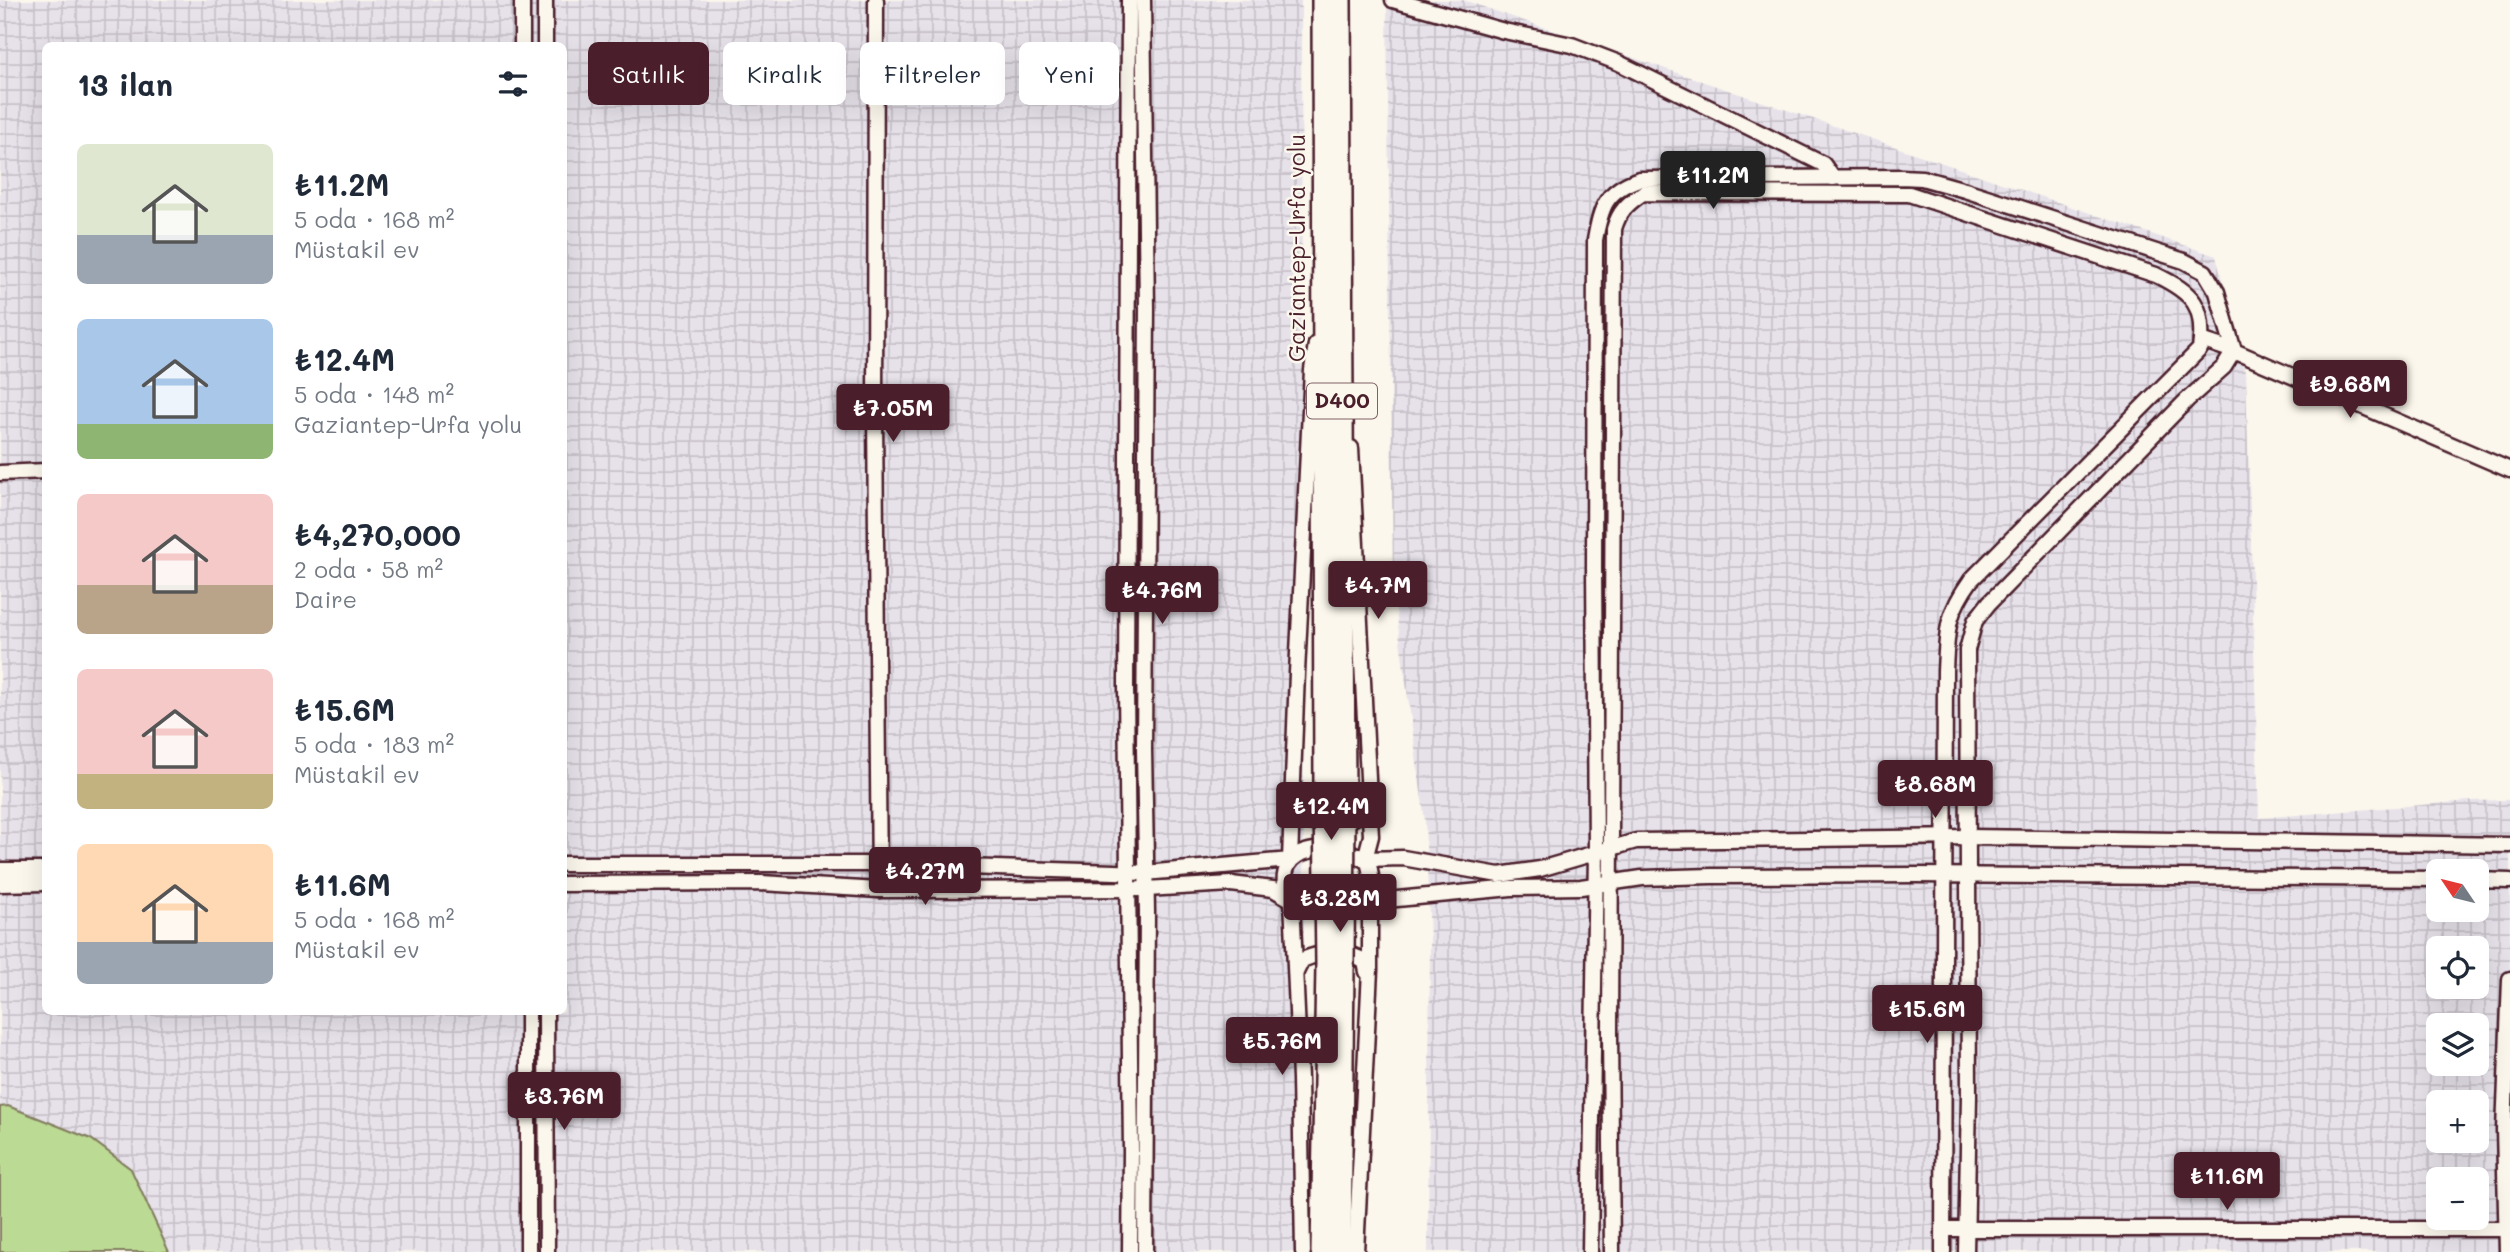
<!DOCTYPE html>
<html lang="tr">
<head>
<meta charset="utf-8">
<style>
	body { margin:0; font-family:Mali,sans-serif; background:#f2f2f3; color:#1f2937; height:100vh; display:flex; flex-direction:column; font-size:26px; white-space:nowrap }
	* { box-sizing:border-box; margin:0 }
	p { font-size:23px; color:#747a83 }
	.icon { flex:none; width:38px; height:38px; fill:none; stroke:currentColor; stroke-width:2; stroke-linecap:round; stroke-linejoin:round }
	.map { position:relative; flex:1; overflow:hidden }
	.details { position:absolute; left:42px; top:42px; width:525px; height:973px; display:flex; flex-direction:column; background:#fff; border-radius:10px; box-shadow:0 7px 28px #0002 }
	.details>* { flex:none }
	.top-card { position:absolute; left:588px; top:42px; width:665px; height:63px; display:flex; gap:14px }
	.needle { width:46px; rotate:305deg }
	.tools { position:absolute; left:2426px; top:859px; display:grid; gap:14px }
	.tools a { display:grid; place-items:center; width:63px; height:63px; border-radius:10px; background:#fff; box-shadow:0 7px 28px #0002; font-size:35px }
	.price { position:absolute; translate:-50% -60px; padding:0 16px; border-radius:7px; background:#4a1f2b; color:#fff; font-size:23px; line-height:46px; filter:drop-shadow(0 2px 4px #0008) }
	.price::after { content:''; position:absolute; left:50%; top:42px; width:21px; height:16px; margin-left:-10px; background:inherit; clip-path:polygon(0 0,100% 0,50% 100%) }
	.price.selected { background:#222; color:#fff }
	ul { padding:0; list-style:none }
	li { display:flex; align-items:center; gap:21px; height:175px; padding:0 35px }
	li span { display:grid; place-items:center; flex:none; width:196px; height:140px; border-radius:10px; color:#555 }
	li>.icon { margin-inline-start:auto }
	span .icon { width:84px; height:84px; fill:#fffc; stroke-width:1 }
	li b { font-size:30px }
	h2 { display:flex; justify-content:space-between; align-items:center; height:84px; padding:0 35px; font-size:30px }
	.tag { padding:0 24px; border-radius:10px; background:#fff; box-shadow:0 7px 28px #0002; font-size:24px; line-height:63px }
	.tag.selected { background:#4a1f2b; color:#fff }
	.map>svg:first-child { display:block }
</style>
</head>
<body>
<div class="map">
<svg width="2510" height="1252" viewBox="0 0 2510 1252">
	<defs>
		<pattern id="industrial-grid" width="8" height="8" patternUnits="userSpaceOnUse" patternTransform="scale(1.75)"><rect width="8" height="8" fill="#e7e2ea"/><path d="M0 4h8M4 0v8" fill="none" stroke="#c8c1c9"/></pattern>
	</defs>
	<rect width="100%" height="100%" fill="#fbf7ec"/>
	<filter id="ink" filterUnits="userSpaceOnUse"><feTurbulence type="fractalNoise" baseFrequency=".0143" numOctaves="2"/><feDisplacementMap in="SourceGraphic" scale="14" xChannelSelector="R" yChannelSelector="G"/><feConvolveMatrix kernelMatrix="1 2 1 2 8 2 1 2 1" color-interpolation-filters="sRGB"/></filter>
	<g filter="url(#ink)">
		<g fill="url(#industrial-grid)" fill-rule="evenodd">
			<path d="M0 0H1301L1305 1252H0ZM46 46H564V1012H46Z"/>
			<path d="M1387 0H1463L2216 256 2246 376 2259 818 2470 801 2510 800V1252H1428L1430 938 1425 821 1393 589ZM2438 872H2476V910H2438ZM2438 948H2476V987H2438ZM2438 1026H2476V1064H2438ZM2438 1102H2476V1141H2438ZM2438 1180H2476V1218H2438Z"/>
		</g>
		<polygon fill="#bbda93" stroke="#827c5f" stroke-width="2" points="8,1106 91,1139 131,1169 169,1252 0,1252 0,1107"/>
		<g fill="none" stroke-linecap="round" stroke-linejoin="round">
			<g stroke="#4a1f2b" stroke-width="19">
				<g id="minor">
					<polyline points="522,0 522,46"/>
					<polyline points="545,0 545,46"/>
					<polyline points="876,0 875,415 879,890"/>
					<polyline points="1129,0 1126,688 1131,1152 1130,1252"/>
					<polyline points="1143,0 1147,308 1144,750 1147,912 1145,1252"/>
					<polyline points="1393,0 1504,31 1572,45 1619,63 1823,164 1833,178"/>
					<polyline points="2201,340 2234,351 2510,470"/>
					<polyline points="1351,448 1371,836 1365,859 1403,858 1499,875 1540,869 1636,841 1969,837 2510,845"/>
					<polyline points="0,473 46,471"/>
					<path d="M1292 800C1301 828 1337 832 1358 815 1364 810 1366 803 1369 796"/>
					<path d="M1335 848 1349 851 1368 862C1373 878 1373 894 1363 907 1344 911 1317 915 1299 905 1280 894 1280 866 1298 855 1309 849 1322 849 1335 848Z"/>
					<polyline points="564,864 878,864 1145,873 1290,860 1297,673 1312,370 1316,344"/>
					<polyline points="0,870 46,870"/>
					<polyline points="2476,880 2510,881"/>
					<polyline points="0,884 46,883"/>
					<polyline points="564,884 761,883 879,890 1146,889 1231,884 1273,889 1292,900 1300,1078 1303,1252"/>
					<path d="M1296 972 1302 960C1323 951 1345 948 1365 962L1367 972"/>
					<polyline points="546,1012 547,1252"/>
					<polyline points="1944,1229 2510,1229"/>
					<polyline points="528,1252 528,1012"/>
					<polyline points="1356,1252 1370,970 1370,914 1366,902 1511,888 1581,887 1642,878 1712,876 1916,875 2438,879"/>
					<path d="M1590 1252 1596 852 1594 568 1595 240C1601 207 1605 191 1639 179L1901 177 1922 178 1965 190 2184 261 2205 272 2217 292 2234 351 2224 367 2187 400 1989 603 1975 621 1967 650 1969 1096 1966 1252"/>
					<path d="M1612 1252 1610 1033 1614 229C1619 211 1628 203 1643 193L1909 194 2156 275C2193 293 2206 306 2200 349L1971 580C1946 615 1947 630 1945 671L1943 1252"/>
					<polyline points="2507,1252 2504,1130 2510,979"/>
				</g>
			</g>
			<g stroke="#4a1f2b" stroke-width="26">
				<g id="highway">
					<polyline points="1323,0 1325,801"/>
					<polyline points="1340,0 1344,802"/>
					<polyline points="1322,1252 1327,966"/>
					<polyline points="1340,1252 1343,967"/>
				</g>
			</g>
			<use href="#minor" stroke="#fbf7ec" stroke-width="14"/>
			<use href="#highway" stroke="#fbf7ec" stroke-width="21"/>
			<g stroke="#4a1f2b" stroke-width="26" stroke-linecap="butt">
				<g id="highway-bridge">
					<polyline points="1325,801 1327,966"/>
					<polyline points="1343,967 1344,802"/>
				</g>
			</g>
			<use href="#highway-bridge" stroke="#fbf7ec" stroke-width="21"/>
		</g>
	</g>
	<g text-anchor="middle" stroke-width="5" stroke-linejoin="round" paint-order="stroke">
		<rect fill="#fbf7ec" stroke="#7f6065" stroke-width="2" x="1307" y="383.5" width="70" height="35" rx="5"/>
		<g font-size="21" font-weight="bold" fill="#4a1f2b">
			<text x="1342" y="408">D400</text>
		</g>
		<g font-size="23" fill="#4a1f2b" stroke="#fbf7ec">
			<text transform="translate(1297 248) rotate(-90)" y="8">Gaziantep-Urfa yolu</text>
		</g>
	</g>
</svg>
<div class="tools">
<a><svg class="needle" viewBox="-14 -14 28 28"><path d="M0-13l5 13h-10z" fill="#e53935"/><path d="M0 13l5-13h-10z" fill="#747a83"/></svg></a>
<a><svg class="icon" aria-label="locate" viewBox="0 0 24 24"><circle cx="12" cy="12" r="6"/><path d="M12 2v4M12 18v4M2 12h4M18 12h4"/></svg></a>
<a><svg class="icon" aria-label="layers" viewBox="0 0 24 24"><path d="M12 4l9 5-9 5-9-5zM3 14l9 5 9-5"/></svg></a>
<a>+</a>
<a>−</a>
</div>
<b class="price selected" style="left:1713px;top:211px">₺11.2M</b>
<b class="price" style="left:2350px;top:420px">₺9.68M</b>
<b class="price" style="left:893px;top:444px">₺7.05M</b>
<b class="price" style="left:1378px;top:621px">₺4.7M</b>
<b class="price" style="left:1162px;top:626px">₺4.76M</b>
<b class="price" style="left:1935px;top:820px">₺8.68M</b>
<b class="price" style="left:1331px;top:842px">₺12.4M</b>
<b class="price" style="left:925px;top:907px">₺4.27M</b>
<b class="price" style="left:1340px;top:934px">₺3.28M</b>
<b class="price" style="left:1927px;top:1045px">₺15.6M</b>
<b class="price" style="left:1282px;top:1077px">₺5.76M</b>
<b class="price" style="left:564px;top:1132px">₺3.76M</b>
<b class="price" style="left:2227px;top:1212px">₺11.6M</b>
<div class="top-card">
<a class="tag selected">Satılık</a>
<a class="tag">Kiralık</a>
<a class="tag">Filtreler</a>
<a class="tag">Yeni</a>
</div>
<section class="details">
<h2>13 ilan<svg class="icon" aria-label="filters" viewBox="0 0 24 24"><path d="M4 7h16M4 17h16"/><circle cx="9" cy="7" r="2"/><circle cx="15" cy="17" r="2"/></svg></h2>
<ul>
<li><span style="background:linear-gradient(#dfe7d0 65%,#9aa5b1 0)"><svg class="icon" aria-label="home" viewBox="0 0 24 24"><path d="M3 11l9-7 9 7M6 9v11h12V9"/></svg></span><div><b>₺11.2M</b><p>5 oda · 168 m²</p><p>Müstakil ev</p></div></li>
<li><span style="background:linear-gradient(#a9c7e8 75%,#8fb573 0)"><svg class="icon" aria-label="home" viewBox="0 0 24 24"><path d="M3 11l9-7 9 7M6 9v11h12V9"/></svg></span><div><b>₺12.4M</b><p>5 oda · 148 m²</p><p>Gaziantep-Urfa yolu</p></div></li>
<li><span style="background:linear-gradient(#f6c9c9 65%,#b9a48a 0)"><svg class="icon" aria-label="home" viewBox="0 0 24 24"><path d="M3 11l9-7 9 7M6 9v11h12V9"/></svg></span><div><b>₺4,270,000</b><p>2 oda · 58 m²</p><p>Daire</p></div></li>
<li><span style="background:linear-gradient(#f6c9c9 75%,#c2b280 0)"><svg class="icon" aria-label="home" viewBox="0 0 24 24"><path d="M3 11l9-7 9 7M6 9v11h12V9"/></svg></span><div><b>₺15.6M</b><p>5 oda · 183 m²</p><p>Müstakil ev</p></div></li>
<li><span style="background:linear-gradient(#ffd9b3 70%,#9aa5b1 0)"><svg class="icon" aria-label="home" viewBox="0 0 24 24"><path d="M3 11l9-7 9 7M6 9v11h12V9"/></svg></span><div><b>₺11.6M</b><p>5 oda · 168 m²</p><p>Müstakil ev</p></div></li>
</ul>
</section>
</div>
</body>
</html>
